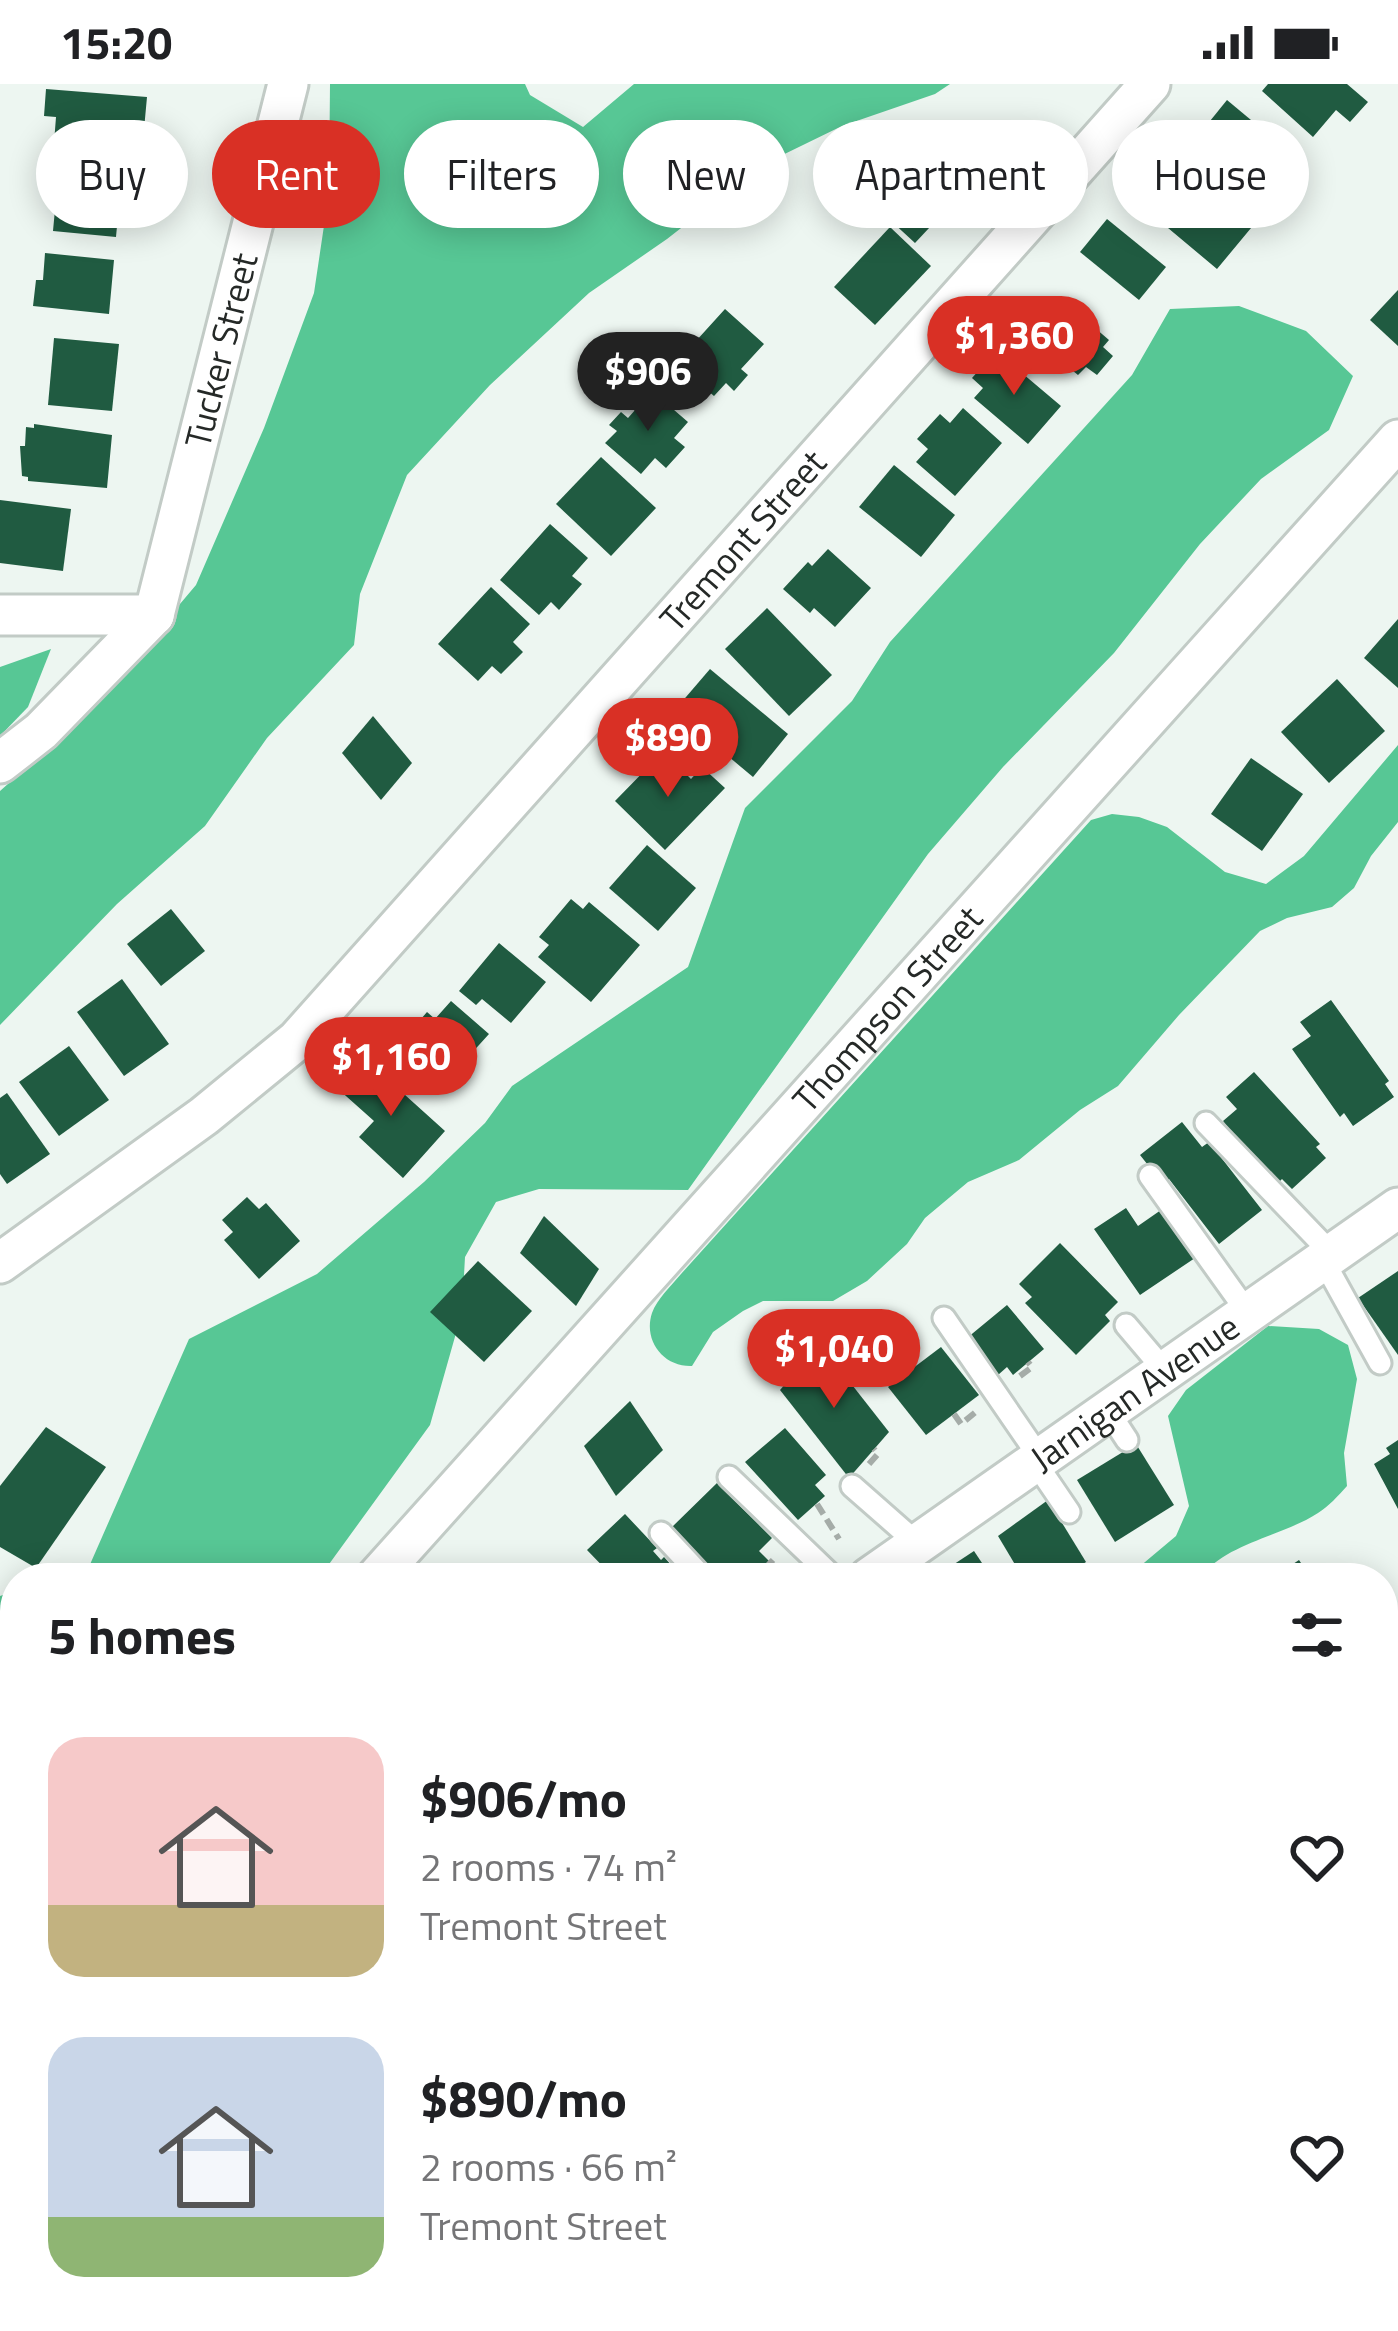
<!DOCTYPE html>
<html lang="en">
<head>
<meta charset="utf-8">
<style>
	body { margin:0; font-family:"Titillium Web",sans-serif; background:#f2f2f2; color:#202124; height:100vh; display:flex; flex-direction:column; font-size:45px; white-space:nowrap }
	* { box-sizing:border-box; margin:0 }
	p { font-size:39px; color:#757577 }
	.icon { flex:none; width:66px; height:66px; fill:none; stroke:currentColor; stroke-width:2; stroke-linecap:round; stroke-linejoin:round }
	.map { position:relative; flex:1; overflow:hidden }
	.drawer { position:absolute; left:0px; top:1479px; width:1398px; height:768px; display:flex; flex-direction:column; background:#fff; border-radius:48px 48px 0 0; box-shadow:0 6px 30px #0003 }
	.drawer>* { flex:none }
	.guide { position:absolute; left:36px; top:36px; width:1326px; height:108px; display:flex; gap:24px }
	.price { position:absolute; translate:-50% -102px; padding:0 27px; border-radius:42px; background:#d93025; color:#fff; font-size:39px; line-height:78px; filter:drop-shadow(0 3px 6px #0008) }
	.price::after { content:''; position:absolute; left:50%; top:72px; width:36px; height:27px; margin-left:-18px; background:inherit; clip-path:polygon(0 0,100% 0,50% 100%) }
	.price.current { background:#222; color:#fff }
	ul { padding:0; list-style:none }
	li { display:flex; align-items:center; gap:36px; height:300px; padding:0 48px }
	li span { display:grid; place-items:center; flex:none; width:336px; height:240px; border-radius:36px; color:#555 }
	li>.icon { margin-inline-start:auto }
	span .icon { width:144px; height:144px; fill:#fffc; stroke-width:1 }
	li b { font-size:51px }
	h2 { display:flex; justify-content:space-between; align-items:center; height:144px; padding:0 48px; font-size:51px }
	.pill { padding:0 42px; border-radius:54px; background:#fff; box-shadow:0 6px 30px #0003; font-size:42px; line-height:108px }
	.pill.current { background:#d93025; color:#fff }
	.status { display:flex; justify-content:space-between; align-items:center; height:84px; padding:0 60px; background:#fff; direction:ltr }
	.status svg { height:33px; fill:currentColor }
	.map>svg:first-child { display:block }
</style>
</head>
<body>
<div class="status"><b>15:20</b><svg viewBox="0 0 49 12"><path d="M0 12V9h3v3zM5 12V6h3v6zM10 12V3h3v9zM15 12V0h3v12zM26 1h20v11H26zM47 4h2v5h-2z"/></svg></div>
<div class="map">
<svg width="1398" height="2247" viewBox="0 0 1398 2247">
	<rect width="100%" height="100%" fill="#edf6f1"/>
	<g fill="#57c795">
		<polygon points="330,0 525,0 530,11 583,43 634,0 950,0 935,10 842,42 762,81 667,155 589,209 490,301 407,391 360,510 354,561 267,654 205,742 117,820 0,941 0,707 87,630 196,501 264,344 314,209 329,108"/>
		<polygon points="1239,222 1306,247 1353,292 1329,346 1261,395 1200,460 1114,569 1003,683 928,770 688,1106 539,1105 496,1118 465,1173 462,1228 430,1341 319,1494 60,1494 88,1485 189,1255 317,1190 424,1098 485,1039 512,1002 688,883 745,724 852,617 890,558 1132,291 1170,225"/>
		<polygon points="51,565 28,623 0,652 0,583"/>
		<path d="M1398 661V738L1371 772 1354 804 1332 823 1287 834 1260 847 1179 931 1118 1002 1080 1026 1019 1076 968 1098 925 1134 907 1160 867 1197 833 1217H763L743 1227 713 1248 692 1282C663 1283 643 1256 652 1229 657 1215 671 1202 681 1190L1091 736 1112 730 1139 733 1167 743 1225 788 1266 800 1304 772Z"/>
		<path d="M1268 1242 1319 1245 1348 1261 1357 1295 1344 1369 1347 1402C1338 1412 1329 1422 1318 1429 1283 1452 1225 1459 1200 1494H1126L1176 1452 1189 1422 1168 1332 1186 1306Z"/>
		<polygon points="15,1507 15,1794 0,1804 0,1512"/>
		<polygon points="0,2116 8,2127 15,2127 15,2232 63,2232 52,2242 125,2247 0,2247"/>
		<polygon points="1398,2144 1398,2247 1301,2247 1315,2232 1383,2232 1383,2160"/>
		<polygon points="742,2232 1007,2232 990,2247 741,2247"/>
	</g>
	<g fill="#205b41">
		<polygon points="1268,0 1347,0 1368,18 1350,38 1336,26 1313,53 1262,7"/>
		<polygon points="46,5 147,13 142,67 54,59 56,33 44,32"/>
		<polygon points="1227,16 1293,71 1258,113 1193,58"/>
		<polygon points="1158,61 1169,69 1171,67 1256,138 1217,185 1131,113 1134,109 1124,101"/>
		<polygon points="914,84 928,96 940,84 972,113 953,134 945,127 915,159 877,124"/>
		<polygon points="58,93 121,98 116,153 53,147"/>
		<polygon points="1107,135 1166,183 1139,216 1080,168"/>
		<polygon points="890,143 931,182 875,241 834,203"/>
		<polygon points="45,169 114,176 109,230 33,222 36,196 43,196"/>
		<polygon points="1398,206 1398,262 1370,236"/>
		<polygon points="1061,215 1109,256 1103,263 1113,272 1097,291 1086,283 1078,291 1030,252 1039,241 1029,233 1042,217 1053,225"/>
		<polygon points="725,225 764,260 741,285 748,291 734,307 726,299 714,312 676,279"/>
		<polygon points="54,254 119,260 112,327 48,321"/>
		<polygon points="996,267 1061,322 1028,360 974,314 983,304 972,294"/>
		<polygon points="652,307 688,338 674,354 685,363 666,384 655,374 641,390 605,359 617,347 609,341 621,328 628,334"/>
		<polygon points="963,324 1002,359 955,412 916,378 928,365 917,355 940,330 950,339"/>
		<polygon points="34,340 112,351 107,404 28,397 28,393 22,392 20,362 25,362 26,343 34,344"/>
		<polygon points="601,373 656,424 611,472 556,420"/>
		<polygon points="894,381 955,431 921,473 859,423"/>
		<polygon points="0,416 71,425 63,487 0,479"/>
		<polygon points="550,440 588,474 572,492 582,500 559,526 551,518 539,531 500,496"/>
		<polygon points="828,465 871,504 835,543 814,524 810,529 783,505 808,478 812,482"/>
		<polygon points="491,503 530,540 513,558 523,568 501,590 492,582 478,597 438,560"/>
		<polygon points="767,524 832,591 789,632 725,565"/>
		<polygon points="1398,535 1398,604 1364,574"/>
		<polygon points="710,585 788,650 753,693 674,627"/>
		<polygon points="1337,595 1385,647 1329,699 1281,648"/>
		<polygon points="373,632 412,679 381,716 342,669"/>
		<polygon points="657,674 668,684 674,678 691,695 702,683 725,704 665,766 615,717"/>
		<polygon points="1251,674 1303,710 1262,767 1211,730"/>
		<polygon points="647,761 696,804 658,847 609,804"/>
		<polygon points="571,815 583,825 589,818 640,861 591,918 538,873 549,861 539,853"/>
		<polygon points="171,825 205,867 161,902 127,860"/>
		<polygon points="499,859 546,898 511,939 482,915 476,921 459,907"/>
		<polygon points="122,895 169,960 124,992 77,928"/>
		<polygon points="1331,916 1389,997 1385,1000 1394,1013 1353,1042 1344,1029 1340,1033 1292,965 1311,952 1300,938"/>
		<polygon points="451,917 489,950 439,1005 401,971 415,956 408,950 427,928 435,935"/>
		<polygon points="69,962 109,1016 59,1052 19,998"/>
		<polygon points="364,974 445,1047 403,1094 359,1053 374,1037 337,1004"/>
		<polygon points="1254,988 1320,1060 1316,1063 1326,1074 1292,1105 1282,1095 1278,1099 1230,1061 1237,1055 1223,1037 1237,1025 1226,1013"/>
		<polygon points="7,1009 50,1070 7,1100 0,1090 0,1014"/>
		<polygon points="1182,1038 1202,1063 1209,1058 1262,1126 1219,1160 1169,1095 1163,1100 1140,1071"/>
		<polygon points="247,1113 259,1125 266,1119 300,1157 259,1195 224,1156 233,1148 222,1136"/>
		<polygon points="1126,1124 1138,1142 1161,1126 1195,1174 1140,1211 1094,1145"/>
		<polygon points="544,1132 599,1185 576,1222 520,1169"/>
		<polygon points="1060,1159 1118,1218 1105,1231 1110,1237 1076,1271 1025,1219 1032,1213 1019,1200"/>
		<polygon points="478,1177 532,1227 484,1278 430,1228"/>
		<polygon points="1398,1187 1398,1271 1358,1214"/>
		<polygon points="1007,1221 1044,1265 1013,1291 1007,1283 998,1291 967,1254"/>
		<polygon points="820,1260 889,1348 849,1394 780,1306"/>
		<polygon points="941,1263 979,1311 926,1351 888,1303"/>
		<polygon points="630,1317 663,1366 616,1412 584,1362"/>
		<polygon points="46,1343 106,1383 36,1484 0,1463 0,1402"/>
		<polygon points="785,1344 826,1391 815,1401 825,1412 798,1436 745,1378"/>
		<polygon points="1398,1356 1398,1425 1374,1380 1390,1370 1386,1364"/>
		<polygon points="1136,1360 1174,1421 1115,1458 1077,1396"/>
		<polygon points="717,1399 772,1454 759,1467 770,1478 754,1494 727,1494 714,1481 711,1484 671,1444"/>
		<polygon points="1048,1416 1086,1478 1062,1494 1023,1494 998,1452"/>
		<polygon points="625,1430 657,1464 653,1467 661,1476 664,1473 683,1494 614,1494 587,1466"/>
		<polygon points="974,1467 992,1494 933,1494"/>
		<polygon points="1299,1476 1311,1494 1272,1494"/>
		<polygon points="1398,1635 1398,1721 1383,1697 1383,1645"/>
		<polygon points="10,1938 15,1939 15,1990 9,1990"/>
		<polygon points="15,2011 15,2074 0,2074 0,2012"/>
		<polygon points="546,2232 606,2232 584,2246 578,2237 562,2247 541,2247 537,2242 548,2235"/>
	</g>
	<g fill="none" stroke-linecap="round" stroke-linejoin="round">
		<g stroke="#c2cbc6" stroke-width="27">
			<g id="lane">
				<polyline points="1206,1039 1332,1170"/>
				<polyline points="1150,1092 1248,1229"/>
				<polyline points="1323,1176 1380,1279"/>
				<polyline points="944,1234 1040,1374"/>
				<polyline points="1126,1241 1165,1287"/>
				<polyline points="1108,1327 1127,1356"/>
				<polyline points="1035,1378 1069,1428"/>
				<polyline points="729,1393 834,1494"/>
				<polyline points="852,1402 918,1460"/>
				<polyline points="661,1449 703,1494"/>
			</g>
		</g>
		<g stroke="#c2cbc6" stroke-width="45">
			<g id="street">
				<polyline points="0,531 154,531"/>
				<path id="s1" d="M154 531 288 0"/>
				<polyline points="0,679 41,647 154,531"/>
				<path id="s2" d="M0 1179 204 1032 297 956 1150 0"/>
				<path id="s3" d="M376 1494 1398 356"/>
				<path id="s4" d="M869 1494 1398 1124"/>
				<polyline points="1383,1573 1398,1563"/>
				<polyline points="687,2247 693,2232"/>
			</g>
		</g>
		<g stroke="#cfd0cf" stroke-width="69">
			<g id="primary">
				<polyline points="1383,1975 1398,1961"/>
				<polyline points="1383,2049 1398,2035"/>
				<polyline points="1383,2116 1398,2100"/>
				<polyline points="1097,2247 1113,2232"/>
				<polyline points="1170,2247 1186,2232"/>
				<polyline points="1257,2247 1271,2232"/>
			</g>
		</g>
		<g stroke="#a5aca8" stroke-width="6" stroke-dasharray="12 6" stroke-linecap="butt">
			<polyline points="1020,1292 1032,1283 1028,1278"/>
			<polyline points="954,1330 961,1340 977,1327"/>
			<polyline points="869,1380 878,1370 874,1365"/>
			<polyline points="817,1420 839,1455"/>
			<polyline points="756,1494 773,1476"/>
		</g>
		<use href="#lane" stroke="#fff" stroke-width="21"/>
		<use href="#street" stroke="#fff" stroke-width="39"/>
		<use href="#primary" stroke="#afddc7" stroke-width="63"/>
	</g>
	<g text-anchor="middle" stroke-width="12" stroke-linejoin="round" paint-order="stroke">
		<g font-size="36" fill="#252927" stroke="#fff">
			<text dy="13" stroke="none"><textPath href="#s1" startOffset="273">Tucker Street</textPath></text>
			<text dy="13" stroke="none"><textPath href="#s2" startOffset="1041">Tremont Street</textPath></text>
			<text dy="13" stroke="none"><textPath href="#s3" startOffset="765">Thompson Street</textPath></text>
			<text dy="13" stroke="none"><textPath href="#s4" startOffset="324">Jarnigan Avenue</textPath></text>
		</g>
	</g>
</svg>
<b class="price" style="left:1014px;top:314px">$1,360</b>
<b class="price current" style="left:648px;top:350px">$906</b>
<b class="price" style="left:668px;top:716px">$890</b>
<b class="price" style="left:391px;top:1035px">$1,160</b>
<b class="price" style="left:834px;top:1327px">$1,040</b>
<div class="guide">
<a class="pill">Buy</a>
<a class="pill current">Rent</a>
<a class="pill">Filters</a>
<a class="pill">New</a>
<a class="pill">Apartment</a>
<a class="pill">House</a>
</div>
<section class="drawer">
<h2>5 homes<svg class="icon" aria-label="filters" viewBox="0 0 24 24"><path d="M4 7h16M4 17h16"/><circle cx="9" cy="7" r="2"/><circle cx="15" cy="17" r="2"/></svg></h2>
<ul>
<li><span style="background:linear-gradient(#f6c9c9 70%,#c2b280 0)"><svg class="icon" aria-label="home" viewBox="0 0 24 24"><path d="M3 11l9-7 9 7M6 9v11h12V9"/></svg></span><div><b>$906/mo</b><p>2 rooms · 74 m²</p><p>Tremont Street</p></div><svg class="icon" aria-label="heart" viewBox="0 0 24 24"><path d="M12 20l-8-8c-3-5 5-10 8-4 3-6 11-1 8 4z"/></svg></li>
<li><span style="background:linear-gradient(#c9d6e8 75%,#8fb573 0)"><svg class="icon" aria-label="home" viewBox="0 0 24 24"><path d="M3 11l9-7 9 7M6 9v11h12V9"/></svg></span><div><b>$890/mo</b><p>2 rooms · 66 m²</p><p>Tremont Street</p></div><svg class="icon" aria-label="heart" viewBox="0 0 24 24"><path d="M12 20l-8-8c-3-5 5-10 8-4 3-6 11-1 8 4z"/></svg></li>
</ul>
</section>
</div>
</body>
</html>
